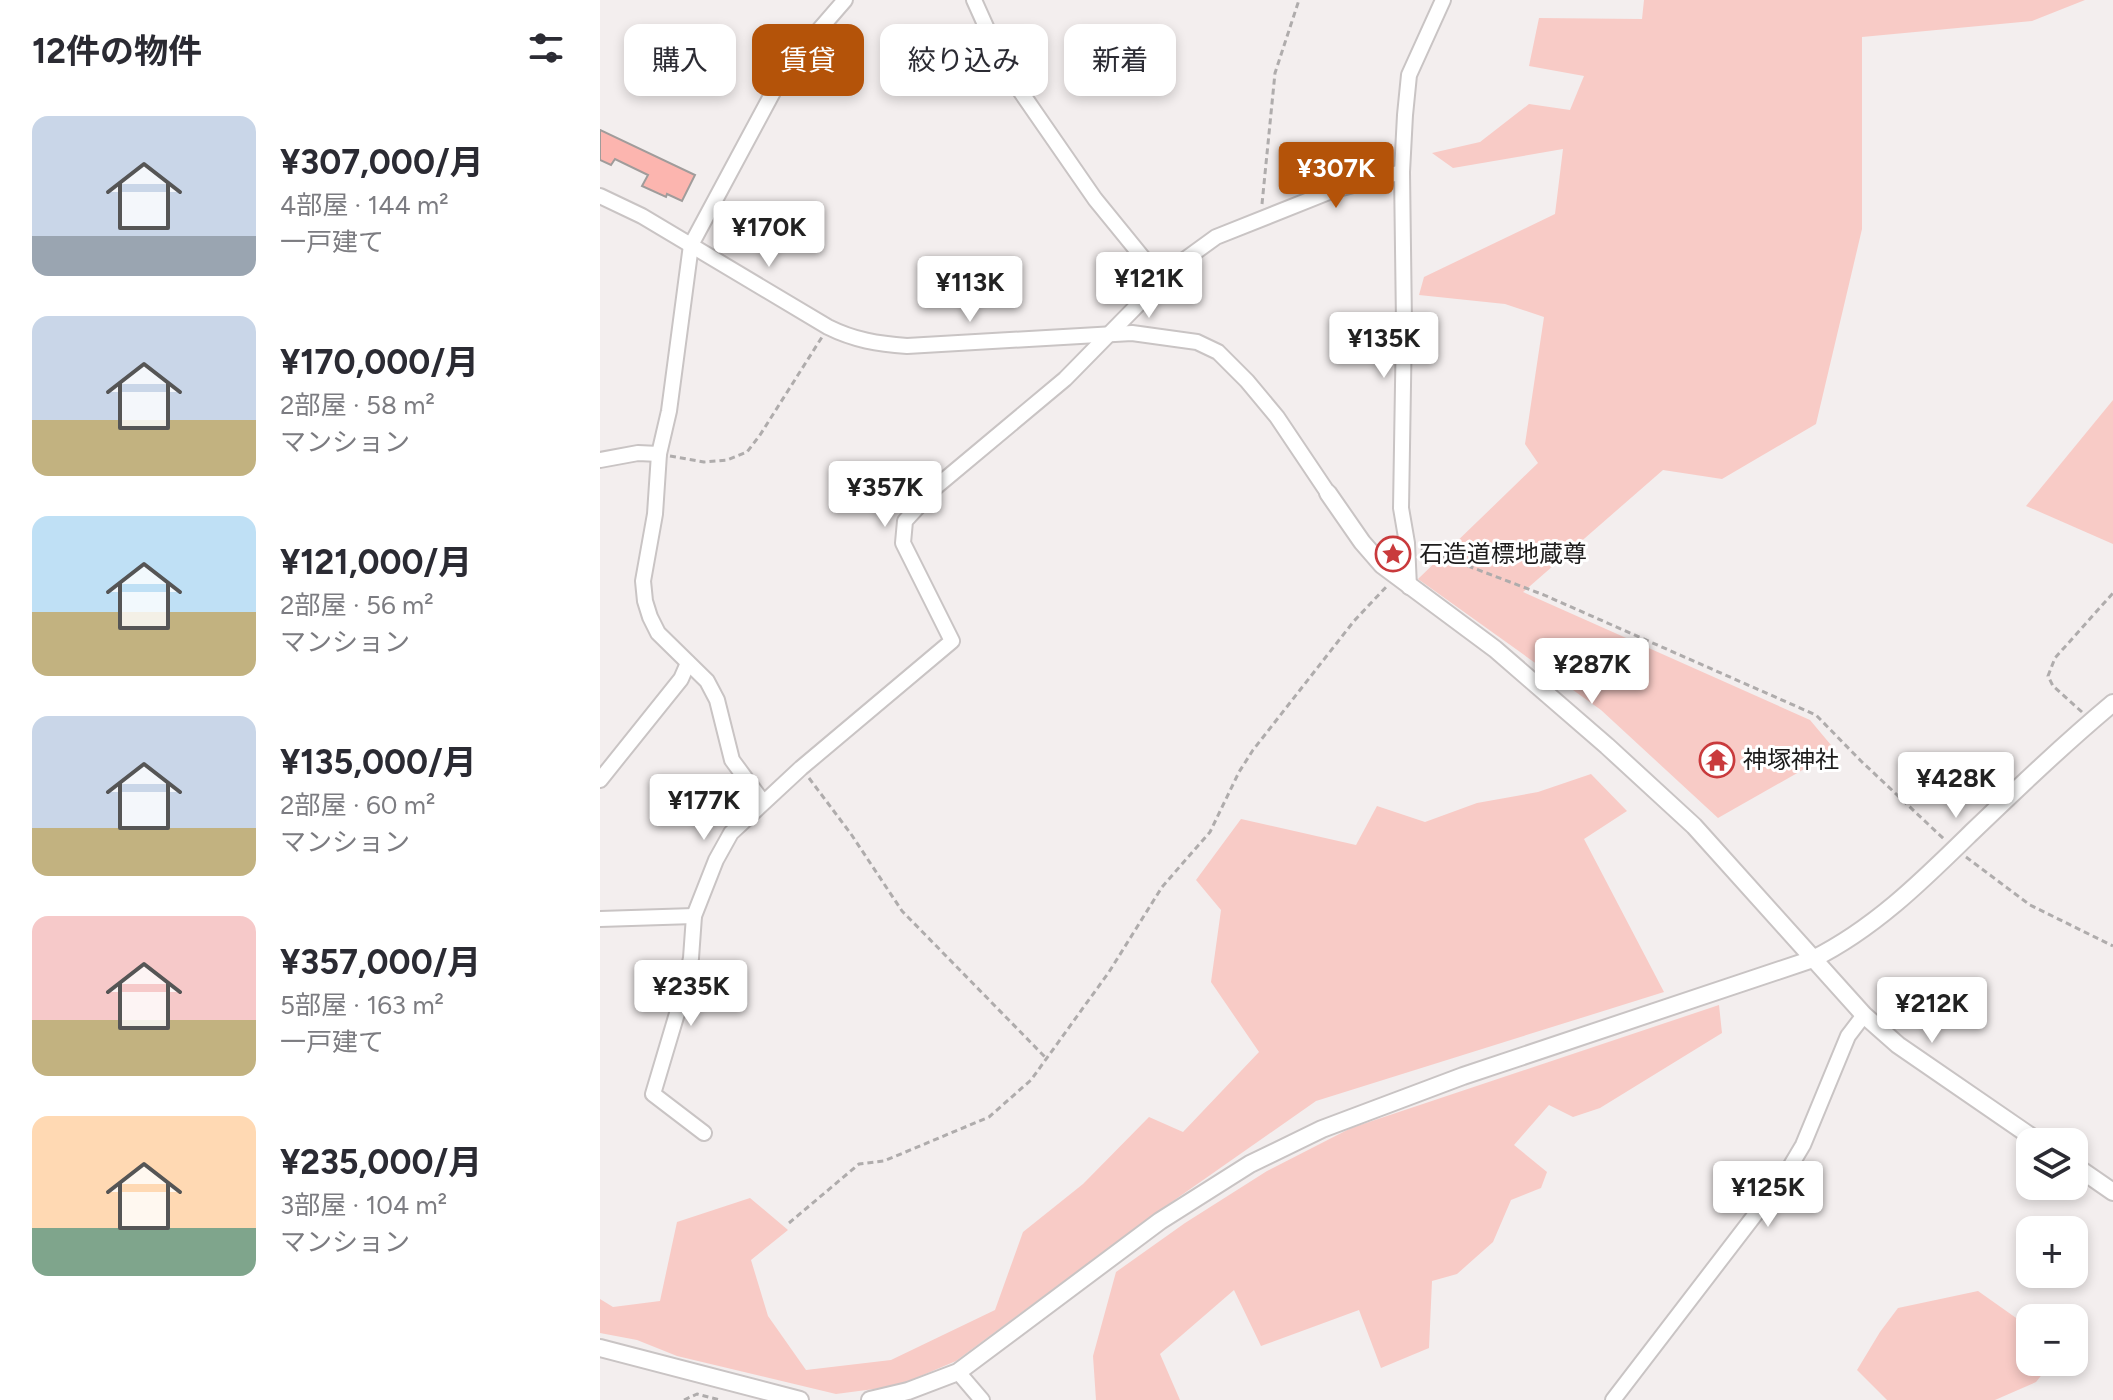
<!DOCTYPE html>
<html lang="ja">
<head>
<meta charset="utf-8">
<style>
	body { margin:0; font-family:Figtree,"Noto Sans JP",sans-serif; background:#f7f7f7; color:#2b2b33; height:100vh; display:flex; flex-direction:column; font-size:30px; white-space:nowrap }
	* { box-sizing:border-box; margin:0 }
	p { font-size:26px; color:#7c7c81 }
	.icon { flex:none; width:44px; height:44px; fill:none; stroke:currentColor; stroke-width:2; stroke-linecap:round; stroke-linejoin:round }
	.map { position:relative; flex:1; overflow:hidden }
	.sheet { display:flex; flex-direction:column; background:#fff; width:600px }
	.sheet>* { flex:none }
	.guide { position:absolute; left:24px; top:24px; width:760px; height:72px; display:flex; gap:16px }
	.controls { position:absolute; left:1416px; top:1128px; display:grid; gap:16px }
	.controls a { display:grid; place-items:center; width:72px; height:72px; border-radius:16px; background:#fff; box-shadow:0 4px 12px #0003; font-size:40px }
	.price { position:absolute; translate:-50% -68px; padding:0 18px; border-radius:8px; background:#fff; color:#222; font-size:26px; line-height:52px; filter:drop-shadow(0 2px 4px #0008) }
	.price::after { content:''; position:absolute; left:50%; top:48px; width:24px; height:18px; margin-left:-12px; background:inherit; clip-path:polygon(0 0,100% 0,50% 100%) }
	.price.on { background:#b45309; color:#fff }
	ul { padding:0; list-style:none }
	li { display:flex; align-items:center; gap:24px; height:200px; padding:0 32px }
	li span { display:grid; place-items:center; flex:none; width:224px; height:160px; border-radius:16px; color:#555 }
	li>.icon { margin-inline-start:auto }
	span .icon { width:96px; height:96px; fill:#fffc; stroke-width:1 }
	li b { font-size:34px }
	h2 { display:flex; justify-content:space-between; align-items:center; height:96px; padding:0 32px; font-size:34px }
	.pill { padding:0 28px; border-radius:16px; background:#fff; box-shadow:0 4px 12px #0003; font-size:28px; line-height:72px }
	.pill.on { background:#b45309; color:#fff }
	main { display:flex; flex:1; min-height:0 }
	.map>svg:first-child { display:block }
</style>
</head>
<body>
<main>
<section class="sheet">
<h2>12件の物件<svg class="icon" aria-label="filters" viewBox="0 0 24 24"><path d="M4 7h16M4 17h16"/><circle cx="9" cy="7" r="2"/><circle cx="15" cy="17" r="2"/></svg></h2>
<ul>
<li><span style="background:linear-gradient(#c9d6e8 75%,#9aa5b1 0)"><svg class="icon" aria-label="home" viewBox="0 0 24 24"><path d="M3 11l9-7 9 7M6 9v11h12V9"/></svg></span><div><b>¥307,000/月</b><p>4部屋 · 144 m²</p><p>一戸建て</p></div></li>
<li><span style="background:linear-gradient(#c9d6e8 65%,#c2b280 0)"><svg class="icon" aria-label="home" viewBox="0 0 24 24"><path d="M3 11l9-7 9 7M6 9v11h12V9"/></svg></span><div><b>¥170,000/月</b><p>2部屋 · 58 m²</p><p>マンション</p></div></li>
<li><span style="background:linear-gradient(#bfe0f5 60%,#c2b280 0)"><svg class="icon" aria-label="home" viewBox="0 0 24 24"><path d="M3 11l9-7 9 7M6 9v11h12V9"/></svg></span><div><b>¥121,000/月</b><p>2部屋 · 56 m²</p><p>マンション</p></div></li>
<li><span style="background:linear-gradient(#c9d6e8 70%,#c2b280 0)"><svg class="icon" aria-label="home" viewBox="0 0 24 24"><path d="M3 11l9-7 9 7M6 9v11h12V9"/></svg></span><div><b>¥135,000/月</b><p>2部屋 · 60 m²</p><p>マンション</p></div></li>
<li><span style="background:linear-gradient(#f6c9c9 65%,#c2b280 0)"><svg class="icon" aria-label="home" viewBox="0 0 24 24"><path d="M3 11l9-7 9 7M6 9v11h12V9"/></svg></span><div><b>¥357,000/月</b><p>5部屋 · 163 m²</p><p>一戸建て</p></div></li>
<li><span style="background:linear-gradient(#ffd9b3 70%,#7fa58c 0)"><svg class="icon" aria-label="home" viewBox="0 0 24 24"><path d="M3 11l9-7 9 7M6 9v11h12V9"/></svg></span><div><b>¥235,000/月</b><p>3部屋 · 104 m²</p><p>マンション</p></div></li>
</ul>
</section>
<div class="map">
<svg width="1513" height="1400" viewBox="0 0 1513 1400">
	<rect width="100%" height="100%" fill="#f3eeee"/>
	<g fill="#f8cbc6">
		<polygon points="1044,0 1485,0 1432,21 1262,37 1262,229 1216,424 1122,479 1063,470 923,592 1210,720 1236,751 1118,818 1001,710 818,579 938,463 925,444 944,317 905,304 819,295 824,277 955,214 963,149 853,168 832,153 880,142 929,104 970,110 984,76 929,66 939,18 1042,19"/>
		<polygon points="1513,400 1513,544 1426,506"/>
		<polygon points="991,774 1027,811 984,839 1064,992 716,1101 556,1213 356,1361 297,1386 236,1394 77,1356 37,1340 0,1333 0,1299 13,1307 60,1301 77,1222 150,1198 188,1230 151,1260 168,1316 206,1370 291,1360 395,1310 423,1232 483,1184 549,1117 583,1132 659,1052 611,982 621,910 596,880 641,819 756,845 777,806 825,822 877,803 938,792"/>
		<polygon points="1119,1005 1122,1033 1000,1108 973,1117 949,1105 914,1145 947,1172 941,1188 911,1200 893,1242 857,1274 832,1281 829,1348 781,1368 759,1310 661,1346 634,1290 560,1354 580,1400 496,1400 493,1356 516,1272 585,1223 667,1171 751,1128"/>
		<polygon points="1378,1291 1419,1320 1430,1333 1430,1362 1452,1362 1436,1382 1395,1400 1287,1400 1257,1370 1280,1332 1298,1308"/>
	</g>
	<polygon fill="#fcb5af" stroke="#a09c9b" stroke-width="2" points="0,130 95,175 82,201 67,194 66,197 42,186 48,175 15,159 11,165 0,160"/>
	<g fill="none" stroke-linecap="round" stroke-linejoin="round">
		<g stroke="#c9c4c4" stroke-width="18">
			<g id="minor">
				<polyline points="374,0 405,69 495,199 561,280"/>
				<path d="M0 196 42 216 228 327C254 340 278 344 307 346L532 333 597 342 618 352 647 381 677 417 728 493"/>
				<polyline points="0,460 38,453 59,454"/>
				<polyline points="809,587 807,543 801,508 804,324 802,172 805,115 809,75 843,0"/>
				<polyline points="0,780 81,679 88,663"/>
				<polyline points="163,802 132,760 117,700 107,681 58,633 50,617 45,601 43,581 55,514 59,454 69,411 91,245 186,68 245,0"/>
				<polyline points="0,919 94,916"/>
				<polyline points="104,1133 53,1094 84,990 91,958 94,916 116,860 131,833 201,768 352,641 303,543 305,521 337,486 465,379 576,266 616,237 734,190 802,172"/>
				<polyline points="358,1372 382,1400"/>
				<polyline points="1013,1400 1184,1177 1203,1145 1248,1036 1264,1015"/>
			</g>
		</g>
		<g stroke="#c9c4c4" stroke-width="20">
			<g id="tertiary">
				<polyline points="728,493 762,542 782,565 895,649 1007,746 1094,826 1264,1015 1298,1045 1439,1142"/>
				<polyline points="1474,1165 1513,1192"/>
				<polyline points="0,1348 200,1400"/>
				<path d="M270 1400 308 1391 358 1372 560 1221 650 1164 722 1129 863 1076 1213 959C1275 928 1323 880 1372 832 1418 788 1464 744 1513 703"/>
			</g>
		</g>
		<g stroke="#afacac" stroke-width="3" stroke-dasharray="6 4" stroke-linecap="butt">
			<polyline points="662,204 675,73 699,0"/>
			<polyline points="70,456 104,462 127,460 147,452 160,435 222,337"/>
			<polyline points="821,548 944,595 1216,715 1261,761 1345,840"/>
			<polyline points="1482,712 1453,686 1448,676 1455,658 1513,593"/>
			<polyline points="209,778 251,834 302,911 446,1058"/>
			<polyline points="1366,857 1430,905 1513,946"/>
			<polyline points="189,1223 259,1164 284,1161 389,1117 431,1080 509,972 562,887 610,832 639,772 653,750 754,621 787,586"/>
			<polyline points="84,1400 97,1394 120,1400"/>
		</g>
		<use href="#minor" stroke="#fff" stroke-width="14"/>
		<use href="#tertiary" stroke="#fff" stroke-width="16"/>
	</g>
	<defs>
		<g id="sight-ring" transform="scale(1.8)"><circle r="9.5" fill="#fff" stroke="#c93a3c" stroke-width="1.5"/><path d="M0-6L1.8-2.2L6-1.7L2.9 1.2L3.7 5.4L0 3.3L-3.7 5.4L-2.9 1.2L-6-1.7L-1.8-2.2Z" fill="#c93a3c"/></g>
		<g id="temple-ring" transform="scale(1.8)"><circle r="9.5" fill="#fff" stroke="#c93a3c" stroke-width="1.5"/><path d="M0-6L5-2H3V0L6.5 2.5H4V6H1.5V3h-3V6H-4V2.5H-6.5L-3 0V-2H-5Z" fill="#c93a3c"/></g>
	</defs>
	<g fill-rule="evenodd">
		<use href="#sight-ring" x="793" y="554"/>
		<use href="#temple-ring" x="1117" y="760"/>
	</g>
	<g text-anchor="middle" stroke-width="6" stroke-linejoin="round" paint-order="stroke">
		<g font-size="24" fill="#1d1c1c" stroke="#fff" text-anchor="start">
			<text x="819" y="562">石造道標地蔵尊</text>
			<text x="1143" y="768">神塚神社</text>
		</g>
	</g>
</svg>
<div class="controls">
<a><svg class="icon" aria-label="layers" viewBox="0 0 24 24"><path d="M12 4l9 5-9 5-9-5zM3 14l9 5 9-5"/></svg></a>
<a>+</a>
<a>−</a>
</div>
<b class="price on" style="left:736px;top:210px">¥307K</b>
<b class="price" style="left:169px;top:269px">¥170K</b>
<b class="price" style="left:549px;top:320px">¥121K</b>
<b class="price" style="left:370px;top:324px">¥113K</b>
<b class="price" style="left:784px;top:380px">¥135K</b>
<b class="price" style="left:285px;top:529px">¥357K</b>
<b class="price" style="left:992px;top:706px">¥287K</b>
<b class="price" style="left:1356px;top:820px">¥428K</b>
<b class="price" style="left:104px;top:842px">¥177K</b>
<b class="price" style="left:91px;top:1028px">¥235K</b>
<b class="price" style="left:1332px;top:1045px">¥212K</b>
<b class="price" style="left:1168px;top:1229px">¥125K</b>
<div class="guide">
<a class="pill">購入</a>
<a class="pill on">賃貸</a>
<a class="pill">絞り込み</a>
<a class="pill">新着</a>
</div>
</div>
</main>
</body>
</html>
